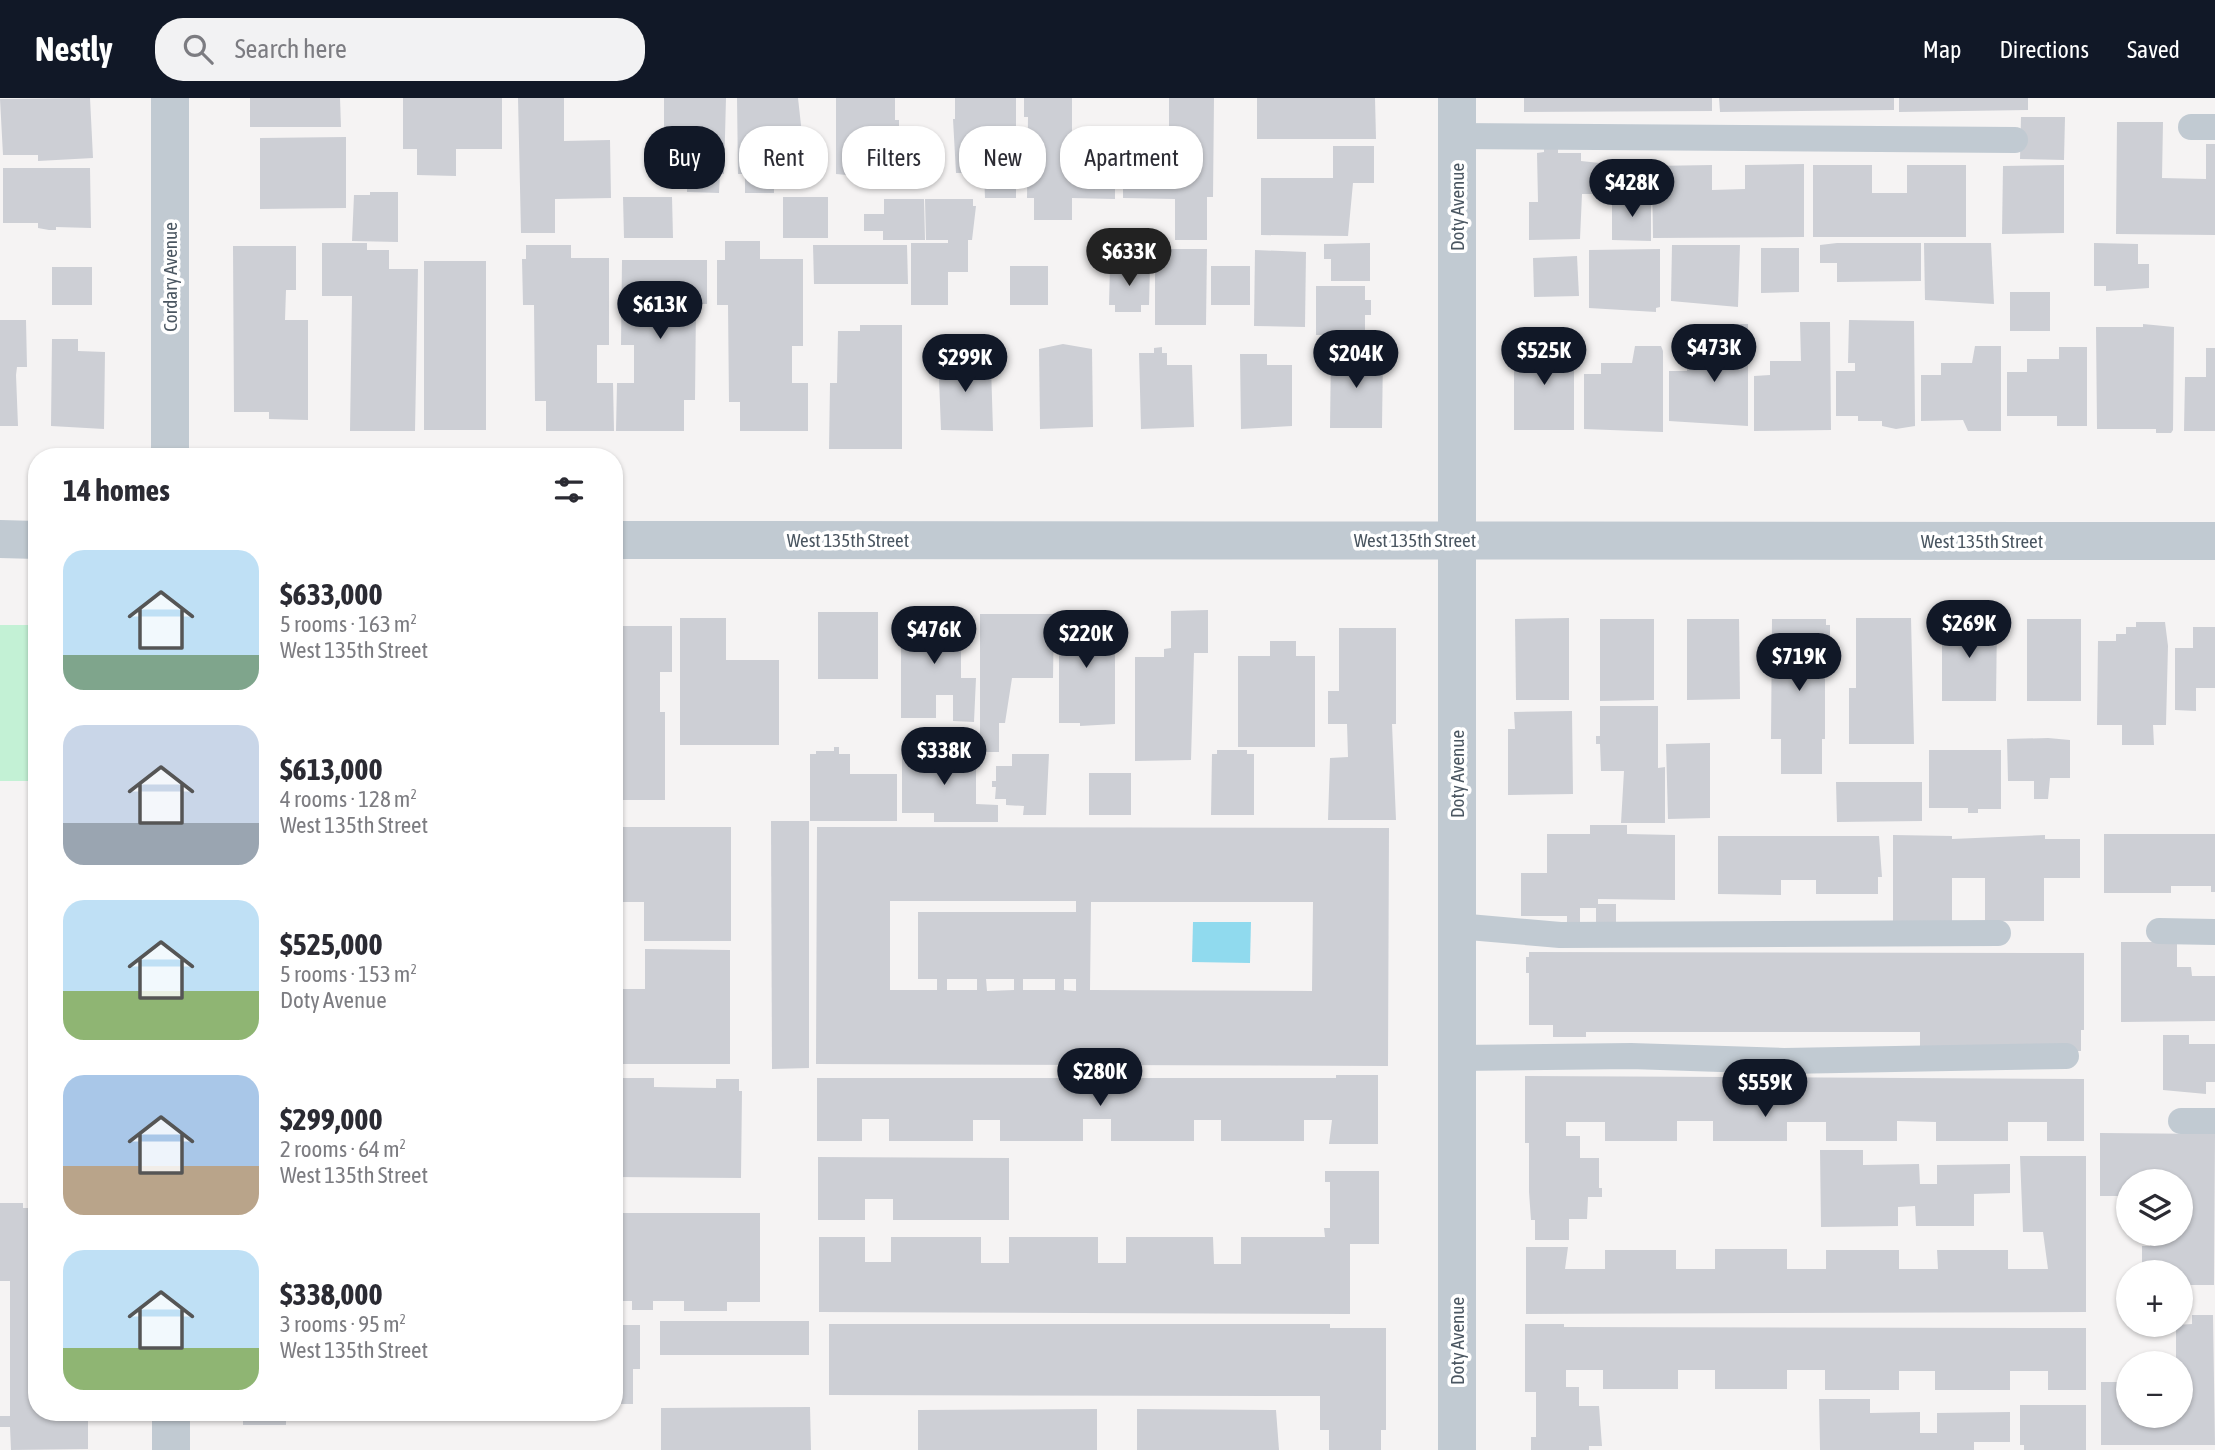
<!DOCTYPE html>
<html lang="en">
<head>
<meta charset="utf-8">
<style>
	body { margin:0; font-family:"Asap Condensed",sans-serif; background:#f2f2f3; color:#2b2b33; height:100vh; display:flex; flex-direction:column; font-size:26px; white-space:nowrap }
	* { box-sizing:border-box; margin:0 }
	p { font-size:23px; color:#7c7c81 }
	.icon { flex:none; width:38px; height:38px; fill:none; stroke:currentColor; stroke-width:2; stroke-linecap:round; stroke-linejoin:round }
	.map { position:relative; flex:1; overflow:hidden }
	.details { position:absolute; left:28px; top:350px; width:595px; height:973px; display:flex; flex-direction:column; background:#fff; border-radius:28px; box-shadow:0 2px 5px #0004 }
	.details>* { flex:none }
	.guide { position:absolute; left:644px; top:28px; width:665px; height:63px; display:flex; gap:14px }
	.controls { position:absolute; left:2116px; top:1071px; display:grid; gap:14px }
	.controls a { display:grid; place-items:center; width:77px; height:77px; border-radius:50%; background:#fff; box-shadow:0 2px 5px #0004; font-size:35px }
	.price { position:absolute; translate:-50% -60px; padding:0 16px; border-radius:24px; background:#111827; color:#fff; font-size:23px; line-height:46px; filter:drop-shadow(0 2px 4px #0008) }
	.price::after { content:''; position:absolute; left:50%; top:42px; width:21px; height:16px; margin-left:-10px; background:inherit; clip-path:polygon(0 0,100% 0,50% 100%) }
	.price.on { background:#222; color:#fff }
	ul { padding:0; list-style:none }
	li { display:flex; align-items:center; gap:21px; height:175px; padding:0 35px }
	li span { display:grid; place-items:center; flex:none; width:196px; height:140px; border-radius:21px; color:#555 }
	li>.icon { margin-inline-start:auto }
	span .icon { width:84px; height:84px; fill:#fffc; stroke-width:1 }
	li b { font-size:30px }
	h2 { display:flex; justify-content:space-between; align-items:center; height:84px; padding:0 35px; font-size:30px }
	.pill { padding:0 24px; border-radius:28px; background:#fff; box-shadow:0 2px 5px #0004; font-size:24px; line-height:63px }
	.pill.on { background:#111827; color:#fff }
	header { display:flex; align-items:center; gap:42px; box-sizing:border-box; height:98px; padding:0 35px; background:#111827; color:#fff }
	header strong { font-size:33px }
	nav { display:flex; gap:38px; margin-inline-start:auto; font-size:24px }
	.search { width:490px; height:63px; background:#f2f2f3; display:flex; align-items:center; gap:18px; box-sizing:border-box; padding:0 24px; border-radius:28px; color:#7c7c81; font-size:26px }
	.map>svg:first-child { display:block }
</style>
</head>
<body>
<header>
<strong>Nestly</strong>
<div class="search"><svg class="icon" aria-label="search" viewBox="0 0 24 24"><circle cx="10" cy="10" r="6"/><path d="M15 15l6 6"/></svg>Search here</div>
<nav><a>Map</a><a>Directions</a><a>Saved</a></nav>
</header>
<div class="map">
<svg width="2215" height="1352" viewBox="0 0 2215 1352">
	<rect width="100%" height="100%" fill="#f5f3f3"/>
	<rect fill="#c3f1d5" x="0" y="527" width="37" height="156"/>
	<polygon fill="#90daee" points="1193,824 1251,824 1250,865 1192,864"/>
	<g fill="#cdcfd5" fill-rule="evenodd">
		<polygon points="90,0 93,60 38,63 38,57 3,57 0,1"/>
		<polygon points="250,0 340,0 341,29 250,29"/>
		<polygon points="403,0 502,0 502,51 456,51 456,78 417,77 417,51 403,51"/>
		<polygon points="518,0 564,0 564,43 610,42 611,100 555,101 555,135 521,135"/>
		<polygon points="664,0 726,0 724,76 720,76 719,95 687,94 687,77 664,76"/>
		<polygon points="737,0 798,0 802,36 798,36 799,77 774,77 774,95 745,95 745,76 738,76"/>
		<polygon points="836,0 895,0 895,22 899,22 899,36 895,36 895,75 867,75 867,79 836,76"/>
		<polygon points="955,0 1016,0 1016,100 985,100 984,75 956,75 953,21 955,21"/>
		<polygon points="1024,0 1072,0 1072,41 1115,41 1115,101 1072,100 1072,122 1034,122 1034,100 1027,100 1028,19 1024,19"/>
		<polygon points="1169,0 1214,0 1213,99 1207,99 1207,142 1175,142 1175,101 1123,100 1123,46 1161,46 1161,41 1169,41"/>
		<polygon points="1257,0 1375,0 1376,41 1257,41"/>
		<polygon points="1524,0 1712,0 1712,13 1524,14"/>
		<polygon points="1719,0 1894,0 1894,12 1720,14"/>
		<polygon points="1899,0 2028,0 2028,12 1899,14"/>
		<polygon points="2021,19 2065,19 2064,62 2020,61"/>
		<polygon points="2117,24 2163,24 2162,80 2206,81 2206,46 2215,46 2215,137 2116,136"/>
		<polygon points="346,39 346,110 260,111 260,40"/>
		<polygon points="1544,45 1558,45 1558,55 1581,55 1581,63 1609,66 1609,72 1615,72 1616,96 1582,96 1580,141 1529,142 1529,104 1538,104 1537,55 1544,54"/>
		<polygon points="1333,48 1374,48 1374,85 1353,85 1348,138 1261,137 1261,80 1333,80"/>
		<polygon points="1804,66 1804,139 1653,140 1652,68 1712,67 1712,92 1745,91 1745,67"/>
		<polygon points="1813,67 1872,67 1872,95 1907,95 1907,67 1966,67 1966,139 1813,139"/>
		<polygon points="2064,67 2064,135 2002,136 2003,68"/>
		<polygon points="3,70 90,70 91,130 56,129 56,132 49,132 38,130 38,125 3,125"/>
		<polygon points="370,94 398,94 398,144 352,143 354,97 370,97"/>
		<polygon points="623,99 672,99 673,140 624,140"/>
		<rect x="783" y="99" width="45" height="41"/>
		<polygon points="1612,100 1651,100 1651,143 1612,142"/>
		<polygon points="884,101 924,101 925,142 883,142 883,133 864,133 864,116 884,116"/>
		<polygon points="925,101 973,101 973,108 976,108 972,142 968,142 968,174 948,174 948,207 911,207 911,145 948,145 948,142 926,142"/>
		<polygon points="725,143 760,143 760,161 803,161 803,248 792,248 792,285 808,285 808,333 740,333 740,304 729,304 728,207 717,207 717,162 725,162"/>
		<polygon points="322,145 367,145 367,152 389,152 389,171 418,171 415,333 350,333 352,198 322,198"/>
		<polygon points="1370,145 1370,183 1331,183 1331,161 1324,161 1324,146"/>
		<polygon points="1837,145 1921,145 1921,183 1837,184 1837,165 1820,165 1820,147"/>
		<polygon points="1924,145 1991,145 1994,206 1925,202"/>
		<polygon points="2094,145 2138,146 2138,166 2149,166 2149,190 2106,193 2106,188 2094,188"/>
		<polygon points="526,147 571,147 571,160 609,160 609,247 597,247 597,285 613,285 614,333 546,333 546,303 535,303 534,207 523,207 522,161 526,161"/>
		<polygon points="813,147 907,147 908,186 814,186"/>
		<polygon points="1672,147 1740,147 1738,209 1671,203"/>
		<polygon points="233,148 296,148 296,192 286,192 285,222 308,222 308,322 269,321 269,314 234,314"/>
		<polygon points="1761,150 1799,150 1799,194 1761,195"/>
		<polygon points="1155,151 1207,151 1206,227 1155,227"/>
		<polygon points="1660,151 1660,209 1656,210 1656,214 1589,210 1589,152"/>
		<polygon points="1255,152 1306,154 1305,229 1254,228"/>
		<polygon points="1577,158 1579,198 1534,199 1533,160"/>
		<polygon points="622,162 707,162 707,206 696,206 695,302 684,302 684,333 616,333 617,285 634,285 634,247 621,247"/>
		<rect x="424" y="163" width="62" height="169"/>
		<rect x="1010" y="168" width="38" height="39"/>
		<polygon points="1110,168 1150,168 1149,207 1141,207 1141,214 1115,214 1115,207 1109,207"/>
		<rect x="1211" y="168" width="39" height="39"/>
		<rect x="52" y="169" width="40" height="38"/>
		<polygon points="1316,188 1365,188 1365,202 1371,202 1371,217 1365,217 1365,236 1316,237"/>
		<rect x="2010" y="194" width="40" height="39"/>
		<polygon points="0,222 26,222 27,269 17,269 16,277 18,328 0,328"/>
		<polygon points="1849,222 1914,223 1915,328 1896,331 1882,328 1882,323 1858,323 1858,318 1836,318 1836,273 1855,273 1855,265 1848,265"/>
		<polygon points="1800,224 1830,224 1831,332 1754,333 1754,278 1770,277 1770,263 1801,263"/>
		<polygon points="1721,226 1748,226 1748,328 1669,323 1669,273 1687,273 1687,261 1718,261 1718,249 1721,249"/>
		<polygon points="2143,226 2174,229 2173,332 2171,335 2156,335 2156,331 2097,331 2096,229 2143,229"/>
		<polygon points="860,227 902,227 902,351 829,351 830,285 837,285 838,233 860,233"/>
		<polygon points="52,241 78,241 78,253 105,254 104,331 51,328"/>
		<polygon points="1063,246 1092,251 1093,329 1040,331 1039,251"/>
		<rect x="1514" y="246" width="60" height="86"/>
		<polygon points="1635,248 1661,248 1663,253 1663,334 1584,331 1584,276 1601,276 1601,265 1632,265"/>
		<polygon points="1975,248 2001,248 2001,333 1968,333 1963,322 1921,323 1921,277 1941,277 1941,265 1972,265"/>
		<polygon points="1162,249 1162,255 1167,255 1167,267 1192,267 1194,329 1141,331 1139,255 1154,255 1154,250"/>
		<polygon points="2059,249 2087,249 2087,328 2057,328 2057,318 2007,318 2007,274 2027,274 2027,261 2059,261"/>
		<polygon points="2206,250 2215,250 2215,333 2184,333 2185,279 2206,279"/>
		<polygon points="1331,253 1383,254 1382,330 1330,330"/>
		<polygon points="966,254 966,268 991,268 993,333 941,332 938,255"/>
		<polygon points="1240,256 1267,256 1267,267 1292,267 1292,328 1241,331"/>
		<polygon points="1208,512 1208,555 1194,555 1191,662 1135,663 1135,559 1164,559 1164,551 1171,550 1171,513"/>
		<rect x="818" y="514" width="60" height="67"/>
		<polygon points="901,514 961,514 961,580 976,580 974,624 953,623 953,597 936,597 936,620 901,620"/>
		<polygon points="980,516 1054,516 1053,580 1012,580 1005,625 999,625 999,654 980,654"/>
		<polygon points="1058,516 1084,516 1084,522 1115,522 1115,626 1080,628 1080,625 1059,625 1059,551 1056,551"/>
		<polygon points="680,520 726,520 726,562 779,562 779,647 680,647"/>
		<polygon points="1569,520 1569,602 1516,602 1515,521"/>
		<polygon points="1856,520 1911,520 1914,646 1849,646 1849,590 1856,590"/>
		<polygon points="1600,521 1654,521 1654,602 1600,603"/>
		<polygon points="1687,521 1739,521 1740,601 1687,602"/>
		<polygon points="1772,521 1826,521 1826,527 1830,527 1830,540 1825,540 1825,641 1822,641 1822,676 1781,676 1781,641 1771,641"/>
		<polygon points="1942,521 1997,522 1996,603 1942,603"/>
		<rect x="2027" y="521" width="54" height="82"/>
		<polygon points="2136,524 2165,524 2168,548 2166,627 2153,627 2154,647 2122,647 2122,627 2097,627 2098,543 2116,543 2116,536 2126,536 2126,529 2136,529"/>
		<polygon points="614,528 672,528 672,574 660,574 660,614 665,614 665,702 614,702"/>
		<polygon points="2193,529 2215,529 2215,590 2196,590 2196,613 2175,612 2175,550 2193,550"/>
		<polygon points="1339,530 1396,530 1396,626 1392,626 1396,722 1328,722 1330,660 1348,659 1347,626 1328,626 1328,593 1339,593"/>
		<polygon points="1270,543 1296,543 1296,558 1315,558 1315,649 1238,649 1238,558 1270,558"/>
		<polygon points="1600,608 1658,608 1658,670 1665,669 1665,725 1621,725 1624,673 1601,673 1600,646 1596,646 1596,638 1600,638"/>
		<polygon points="1572,613 1573,696 1508,697 1508,631 1515,631 1514,614"/>
		<polygon points="2048,640 2070,642 2070,680 2050,680 2048,701 2034,701 2034,683 2008,683 2007,641"/>
		<polygon points="1710,645 1710,720 1668,721 1666,646"/>
		<polygon points="834,649 839,649 839,656 850,656 850,676 897,676 897,723 810,723 810,656 816,656 816,653 834,653"/>
		<polygon points="1217,652 1247,652 1247,656 1254,656 1254,717 1211,717 1212,656 1217,656"/>
		<polygon points="1929,652 2001,652 2001,711 1978,711 1978,715 1968,715 1968,710 1929,710"/>
		<polygon points="902,654 976,654 976,706 998,707 998,724 934,724 934,715 902,715"/>
		<polygon points="1012,656 1049,656 1046,717 1023,717 1024,708 1006,707 1006,701 995,701 996,689 992,689 992,683 996,683 996,668 1012,668"/>
		<rect x="1089" y="675" width="42" height="42"/>
		<polygon points="1836,684 1922,684 1922,723 1837,724"/>
		<polygon points="771,723 809,723 809,970 772,971"/>
		<polygon points="1590,727 1627,727 1627,736 1675,737 1675,802 1598,801 1598,806 1616,806 1616,825 1596,825 1596,810 1580,810 1580,825 1567,825 1567,818 1521,818 1521,775 1547,775 1547,736 1590,736"/>
		<polygon points="614,729 731,729 731,843 644,843 644,804 614,804"/>
		<path d="M817 729 1389 730 1388 968 816 966ZM890 803H1076V814H918V881H937V892H890ZM1091 804H1313L1312 893 1090 892ZM947 881H977V892H947ZM986 881H1014V892L987 893ZM1023 881H1055V892H1023ZM1064 881H1076V893L1064 892Z"/>
		<polygon points="2104,736 2215,736 2215,794 2211,794 2211,788 2171,788 2171,795 2104,795"/>
		<polygon points="1893,737 1952,738 1952,741 2045,737 2045,741 2080,741 2080,780 2044,780 2044,823 1985,823 1985,780 1952,780 1952,823 1893,823"/>
		<polygon points="1718,738 1879,738 1882,779 1878,779 1878,796 1816,796 1816,782 1781,782 1781,797 1718,796"/>
		<polygon points="2121,844 2177,844 2177,869 2191,869 2192,878 2215,878 2215,923 2121,924"/>
		<polygon points="645,851 730,852 730,966 614,966 614,891 645,891"/>
		<polygon points="1529,854 2084,855 2084,932 2081,932 2081,953 1920,953 1920,934 1586,934 1586,939 1553,939 1553,927 1529,927 1529,875 1526,875 1526,859 1529,859"/>
		<polygon points="2163,937 2189,937 2189,946 2215,946 2215,984 2206,984 2206,996 2163,992"/>
		<polygon points="1336,977 1378,977 1378,1046 1329,1046 1332,1022 1304,1022 1304,1043 1221,1043 1221,1022 1194,1022 1194,1043 1111,1043 1111,1021 1083,1021 1083,1043 1000,1043 1000,1022 973,1022 973,1043 889,1043 889,1021 862,1021 862,1043 817,1043 817,980 1336,980"/>
		<polygon points="1525,978 2084,981 2084,1043 2047,1043 2047,1024 2008,1024 2008,1043 1936,1043 1936,1024 1897,1023 1897,1043 1826,1043 1826,1024 1787,1024 1787,1043 1713,1043 1713,1023 1677,1023 1677,1043 1605,1043 1605,1024 1566,1024 1566,1038 1580,1038 1580,1060 1599,1060 1599,1090 1602,1090 1602,1099 1588,1099 1587,1121 1569,1121 1569,1142 1535,1142 1535,1122 1531,1122 1529,1094 1529,1045 1525,1045"/>
		<polygon points="616,980 654,980 654,989 716,990 716,981 739,981 739,993 742,993 741,1080 614,1079"/>
		<polygon points="2100,1035 2215,1036 2214,1187 2180,1187 2180,1174 2152,1174 2152,1169 2142,1169 2142,1148 2150,1148 2150,1136 2180,1136 2180,1083 2139,1081 2139,1083 2128,1083 2128,1098 2100,1098"/>
		<polygon points="1820,1052 1863,1052 1863,1067 1919,1066 1920,1086 1937,1086 1937,1067 2010,1066 2010,1095 1974,1096 1974,1128 1916,1128 1915,1108 1898,1109 1898,1128 1821,1129"/>
		<polygon points="2020,1058 2086,1058 2086,1214 1526,1216 1526,1149 1568,1149 1565,1171 1605,1171 1605,1152 1676,1152 1676,1171 1715,1171 1715,1151 1787,1151 1787,1171 1826,1171 1826,1152 1899,1152 1899,1171 1938,1171 1937,1152 2008,1152 2008,1171 2048,1171 2043,1134 2023,1134"/>
		<polygon points="818,1059 1009,1060 1009,1122 893,1122 893,1101 865,1101 865,1122 818,1122"/>
		<polygon points="1325,1073 1379,1073 1379,1146 1350,1146 1350,1216 819,1214 819,1139 865,1139 865,1164 891,1164 891,1139 981,1139 981,1165 1009,1165 1009,1139 1098,1139 1098,1165 1126,1165 1126,1139 1213,1139 1214,1166 1241,1166 1241,1139 1325,1139 1324,1130 1330,1130 1330,1084 1325,1084"/>
		<polygon points="0,1105 23,1105 23,1110 37,1110 37,1314 88,1314 88,1351 11,1352 10,1329 0,1329 0,1318 10,1318 10,1183 0,1183"/>
		<polygon points="614,1115 760,1115 760,1204 727,1204 727,1213 684,1213 684,1203 653,1203 653,1212 632,1212 632,1203 614,1203"/>
		<polygon points="2192,1217 2213,1217 2215,1347 2101,1347 2101,1284 2128,1284 2128,1318 2180,1318 2180,1265 2176,1265 2176,1227 2192,1226"/>
		<rect x="660" y="1223" width="149" height="34"/>
		<polygon points="829,1226 1330,1226 1330,1230 1386,1230 1386,1332 1381,1332 1381,1352 1329,1352 1329,1332 1320,1332 1320,1298 829,1297"/>
		<polygon points="1525,1226 1564,1226 1564,1229 2086,1230 2086,1292 2048,1292 2048,1273 2010,1273 2010,1292 1935,1292 1935,1273 1899,1273 1899,1292 1825,1292 1825,1272 1787,1272 1787,1291 1715,1291 1715,1272 1678,1272 1678,1291 1603,1291 1603,1272 1566,1272 1566,1289 1579,1289 1579,1308 1599,1308 1602,1348 1589,1348 1589,1352 1531,1352 1531,1339 1536,1339 1536,1294 1525,1294"/>
		<polygon points="614,1227 640,1227 640,1271 633,1271 633,1306 614,1306"/>
		<polygon points="1819,1301 1870,1301 1870,1315 1920,1314 1920,1335 1937,1335 1937,1315 2010,1314 2010,1344 1974,1344 1974,1352 1820,1352"/>
		<polygon points="2020,1307 2086,1307 2086,1352 2024,1352 2024,1347 2020,1347"/>
		<polygon points="810,1309 811,1352 661,1352 661,1310"/>
		<polygon points="1097,1311 1097,1352 918,1352 918,1312"/>
		<polygon points="1137,1311 1276,1312 1279,1352 1137,1352"/>
		<rect x="243" y="1314" width="43" height="13"/>
	</g>
	<g fill="none" stroke-linecap="round" stroke-linejoin="round">
		<g stroke="#c1cad2" stroke-width="26">
			<polyline points="2191,29 2215,29"/>
			<polyline points="1457,38 2015,42"/>
			<polyline points="1457,828 1560,837 1998,835"/>
			<polyline points="2159,833 2215,834"/>
			<polyline points="1457,960 1631,958 1784,963 2066,958"/>
			<polyline points="2181,1023 2215,1023"/>
		</g>
		<g stroke="#c1cad2" stroke-width="38">
			<polyline points="1457,0 1457,1352"/>
			<polyline points="170,359 170,0"/>
			<polyline points="171,1314 171,1352"/>
		</g>
		<g stroke="#c1cad2" stroke-width="38">
			<polyline points="0,441 37,442"/>
			<polyline points="614,442 2215,443"/>
		</g>
	</g>
	<g text-anchor="middle" stroke-width="7" stroke-linejoin="round" paint-order="stroke">
		<g font-size="19" fill="#4a5661" stroke="#fff">
			<text transform="translate(1457 109) rotate(-90)" y="7">Doty Avenue</text>
			<text transform="translate(170 179) rotate(-90)" y="7">Cordary Avenue</text>
			<text x="848" y="449">West 135th Street</text>
			<text x="1415" y="449">West 135th Street</text>
			<text x="1982" y="450">West 135th Street</text>
			<text transform="translate(1457 676) rotate(-90)" y="7">Doty Avenue</text>
			<text transform="translate(1457 1243) rotate(-90)" y="7">Doty Avenue</text>
		</g>
	</g>
</svg>
<div class="controls">
<a><svg class="icon" aria-label="layers" viewBox="0 0 24 24"><path d="M12 4l9 5-9 5-9-5zM3 14l9 5 9-5"/></svg></a>
<a>+</a>
<a>−</a>
</div>
<b class="price" style="left:1632px;top:121px">$428K</b>
<b class="price on" style="left:1129px;top:190px">$633K</b>
<b class="price" style="left:660px;top:243px">$613K</b>
<b class="price" style="left:1714px;top:286px">$473K</b>
<b class="price" style="left:1544px;top:289px">$525K</b>
<b class="price" style="left:1356px;top:292px">$204K</b>
<b class="price" style="left:965px;top:296px">$299K</b>
<b class="price" style="left:1969px;top:562px">$269K</b>
<b class="price" style="left:934px;top:568px">$476K</b>
<b class="price" style="left:1086px;top:572px">$220K</b>
<b class="price" style="left:1799px;top:595px">$719K</b>
<b class="price" style="left:944px;top:689px">$338K</b>
<b class="price" style="left:1100px;top:1010px">$280K</b>
<b class="price" style="left:1765px;top:1021px">$559K</b>
<div class="guide">
<a class="pill on">Buy</a>
<a class="pill">Rent</a>
<a class="pill">Filters</a>
<a class="pill">New</a>
<a class="pill">Apartment</a>
</div>
<section class="details">
<h2>14 homes<svg class="icon" aria-label="filters" viewBox="0 0 24 24"><path d="M4 7h16M4 17h16"/><circle cx="9" cy="7" r="2"/><circle cx="15" cy="17" r="2"/></svg></h2>
<ul>
<li><span style="background:linear-gradient(#bfe0f5 75%,#7fa58c 0)"><svg class="icon" aria-label="home" viewBox="0 0 24 24"><path d="M3 11l9-7 9 7M6 9v11h12V9"/></svg></span><div><b>$633,000</b><p>5 rooms · 163 m²</p><p>West 135th Street</p></div></li>
<li><span style="background:linear-gradient(#c9d6e8 70%,#9aa5b1 0)"><svg class="icon" aria-label="home" viewBox="0 0 24 24"><path d="M3 11l9-7 9 7M6 9v11h12V9"/></svg></span><div><b>$613,000</b><p>4 rooms · 128 m²</p><p>West 135th Street</p></div></li>
<li><span style="background:linear-gradient(#bfe0f5 65%,#8fb573 0)"><svg class="icon" aria-label="home" viewBox="0 0 24 24"><path d="M3 11l9-7 9 7M6 9v11h12V9"/></svg></span><div><b>$525,000</b><p>5 rooms · 153 m²</p><p>Doty Avenue</p></div></li>
<li><span style="background:linear-gradient(#a9c7e8 65%,#b9a48a 0)"><svg class="icon" aria-label="home" viewBox="0 0 24 24"><path d="M3 11l9-7 9 7M6 9v11h12V9"/></svg></span><div><b>$299,000</b><p>2 rooms · 64 m²</p><p>West 135th Street</p></div></li>
<li><span style="background:linear-gradient(#bfe0f5 70%,#8fb573 0)"><svg class="icon" aria-label="home" viewBox="0 0 24 24"><path d="M3 11l9-7 9 7M6 9v11h12V9"/></svg></span><div><b>$338,000</b><p>3 rooms · 95 m²</p><p>West 135th Street</p></div></li>
</ul>
</section>
</div>
</body>
</html>
